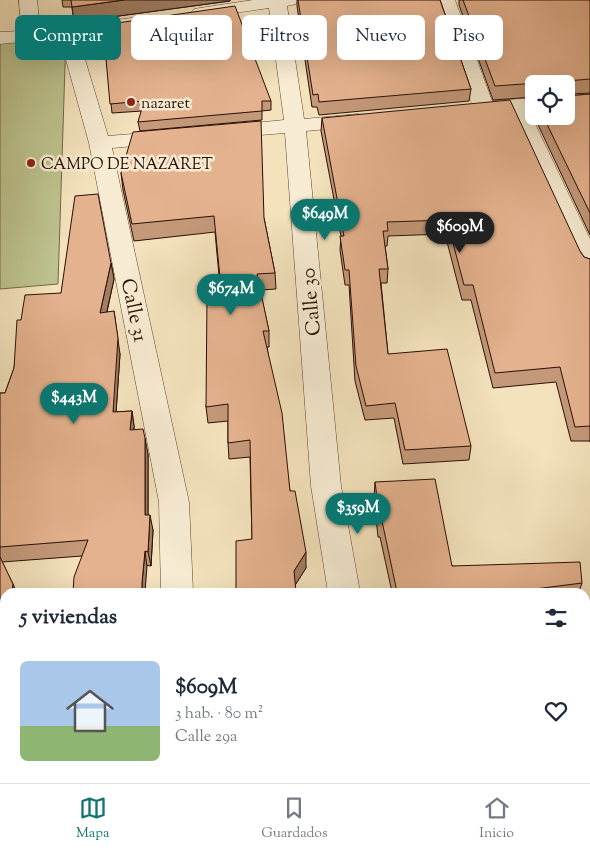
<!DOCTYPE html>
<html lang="es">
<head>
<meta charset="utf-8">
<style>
	body { margin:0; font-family:"Sorts Mill Goudy",serif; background:#f2f2f3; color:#1f2937; height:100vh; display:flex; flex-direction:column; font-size:19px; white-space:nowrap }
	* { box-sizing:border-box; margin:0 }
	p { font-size:16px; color:#747a83 }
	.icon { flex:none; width:28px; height:28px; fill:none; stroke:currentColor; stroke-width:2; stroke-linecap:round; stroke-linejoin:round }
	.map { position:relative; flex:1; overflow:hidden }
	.panel { position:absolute; left:0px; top:588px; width:590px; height:196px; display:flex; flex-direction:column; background:#fff; border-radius:15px 15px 0 0; box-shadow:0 5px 20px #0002 }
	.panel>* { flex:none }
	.top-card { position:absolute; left:15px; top:15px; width:560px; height:45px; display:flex; gap:10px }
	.controls { position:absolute; left:525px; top:75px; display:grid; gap:10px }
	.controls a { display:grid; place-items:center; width:50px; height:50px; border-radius:8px; background:#fff; box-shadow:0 5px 20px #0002; font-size:25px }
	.price { position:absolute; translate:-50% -42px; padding:0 11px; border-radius:18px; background:#0f766e; color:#fff; font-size:16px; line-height:32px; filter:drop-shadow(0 1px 2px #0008) }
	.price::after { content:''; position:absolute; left:50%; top:30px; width:15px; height:11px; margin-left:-8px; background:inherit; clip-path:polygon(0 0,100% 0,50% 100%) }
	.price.on { background:#222; color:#fff }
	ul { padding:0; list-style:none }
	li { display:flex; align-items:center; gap:15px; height:125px; padding:0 20px }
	li span { display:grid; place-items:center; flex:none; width:140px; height:100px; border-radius:8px; color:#555 }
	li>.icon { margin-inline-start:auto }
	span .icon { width:60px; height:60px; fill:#fffc; stroke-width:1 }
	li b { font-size:21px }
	h2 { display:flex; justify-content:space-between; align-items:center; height:60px; padding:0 20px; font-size:21px }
	.tag { padding:0 18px; border-radius:8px; background:#fff; box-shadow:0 5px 20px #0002; font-size:18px; line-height:45px }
	.tag.on { background:#0f766e; color:#fff }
	.menu { display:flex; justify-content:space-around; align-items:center; height:70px; border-top:1px solid #e0e1e3; background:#fff; font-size:14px; color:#747a83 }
	.menu a { display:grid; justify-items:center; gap:2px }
	.menu .on { color:#0f766e }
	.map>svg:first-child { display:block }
</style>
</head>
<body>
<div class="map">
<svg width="590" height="783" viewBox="0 0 590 783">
	<rect width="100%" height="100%" fill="#f3e2bc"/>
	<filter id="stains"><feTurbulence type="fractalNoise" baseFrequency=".004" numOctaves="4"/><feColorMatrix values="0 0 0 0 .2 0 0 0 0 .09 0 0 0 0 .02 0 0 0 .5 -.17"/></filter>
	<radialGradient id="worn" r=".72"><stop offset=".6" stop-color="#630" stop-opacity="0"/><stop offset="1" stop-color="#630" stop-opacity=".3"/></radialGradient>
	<polygon fill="#bdc38f" stroke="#73694a" points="66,35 58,284 0,289 0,41"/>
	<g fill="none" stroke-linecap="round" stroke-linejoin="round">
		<g stroke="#5c4433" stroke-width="1">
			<g id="minor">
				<polygon points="19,0 37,0 40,29 140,17 146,18 149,22 146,26 140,27 78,36 108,136 169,131 176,133 180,137 176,141 169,143 112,148 189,502 193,592 161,592 159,502 89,143 60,38 0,44 0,32 21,31"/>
				<polygon points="253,0 299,0 296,4 287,6 304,119 358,114 365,116 368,120 365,124 358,126 306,131 341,486 360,592 328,592 311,486 285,133 224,138 217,136 214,132 217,128 224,126 284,120 269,8 200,18 194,17 191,13 194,9 200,8"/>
				<polygon points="437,0 455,0 492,101 534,98 534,110 529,111 590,239 590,273 581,270 578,265 509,112 475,115 468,113 465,109 472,104"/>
				<rect x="585" y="628" width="5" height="30"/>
				<rect x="0" y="710" width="5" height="34"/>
				<polygon points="150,779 188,779 187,783 149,783"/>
			</g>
		</g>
		<use href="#minor" fill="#f7ecd3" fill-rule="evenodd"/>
	</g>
	<g fill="#c4997a" stroke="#290f05">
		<polygon points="62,0 230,0 230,1 74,22 72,7 63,7"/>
		<polygon points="297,0 440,0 471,89 469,101 319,115 317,107 312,107 297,6"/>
		<polygon points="459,0 590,0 590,93 568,94 568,96 590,94 590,235 532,112 534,101 534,116 566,116 566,84 534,84 534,97 493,100 459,5"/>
		<polygon points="103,25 271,101 271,110 262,111 262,120 140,131 138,122 142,111 112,113"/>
		<polygon points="322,118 580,251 584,257 590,259 590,442 590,441 571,441 556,382 493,388 471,300 462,300 445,234 388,236 387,246 385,246 388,269 387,283 381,283 388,354 471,446 469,460 403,464 394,418 365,420 355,381 349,285 345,285 340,250 341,236 321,131"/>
		<polygon points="121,173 264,218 275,273 276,289 260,290 269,331 269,347 267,347 290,491 306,568 295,585 252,539 250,457 229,459 228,443 228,421 208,423 206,407 221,298 215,232 134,241 123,190"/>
		<polygon points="111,263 114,279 107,312 120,354 116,412 132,411 134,426 134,429 148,454 148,515 153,530 151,566 82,556 2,562 13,584 16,592 5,592 5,697 0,697 0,393 5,393 14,368 21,320 61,293"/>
		<polygon points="375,482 452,566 582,583 579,592 392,592 380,537 378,537 374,499"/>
		<polygon points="585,683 590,683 590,783 587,783 585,776"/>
	</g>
	<g fill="#a07d63" stroke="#290f05">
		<polygon points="124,0 230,0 230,1 74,22 72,7"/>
		<polygon points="111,263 114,279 103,329 100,313"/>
		<polygon points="114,311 120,354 115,428 113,412"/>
		<polygon points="132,411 134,426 133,445 130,430"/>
		<polygon points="145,438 148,454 148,530 145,515"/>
		<polygon points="150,515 153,530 151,566 148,552"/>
		<polygon points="145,551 147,566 145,592 142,592 142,583"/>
		<polygon points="306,552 306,568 294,587 294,571"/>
		<polygon points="13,584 16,592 12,592"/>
		<rect x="121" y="779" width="5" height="4"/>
	</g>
	<g fill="#e4b28e" stroke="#290f05">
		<polygon points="71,0 124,0 72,7"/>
		<polygon points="298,0 440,0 471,89 319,102 318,94 313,95"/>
		<polygon points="463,0 590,0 590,79 567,81 568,96 590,94 590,213 543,116 566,116 566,84 538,84 538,83 495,86"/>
		<polygon points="235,6 271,101 262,101 262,111 138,122 144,101 110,104 103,25"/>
		<polygon points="510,100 580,251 584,257 590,259 590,426 575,427 560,367 495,373 473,285 464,285 447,220 387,222 388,231 383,231 388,269 379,269 388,354 447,349 471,446 405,450 395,403 366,406 356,366 349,270 345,270 340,236 344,236 322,118"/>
		<polygon points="261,121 264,218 275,273 257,274 269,331 263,331 282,413 290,491 295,491 306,552 294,571 296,592 236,592 236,541 252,539 250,440 228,443 228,404 206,407 207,298 222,298 214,216 132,224 121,173 133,132"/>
		<polygon points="98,194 111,263 100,313 114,311 118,338 113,412 132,411 130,430 143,429 145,438 145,515 150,515 148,552 145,551 142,583 142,592 73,592 74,577 88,540 0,547 0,393 5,393 14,368 17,320 21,320 25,295 61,293 75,196"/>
		<polygon points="435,479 452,566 580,562 582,583 511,592 397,592 382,521 380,521 375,482"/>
		<polygon points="0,557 13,584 12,592 5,592 5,683 0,683"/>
		<polygon points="585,683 590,683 590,752 585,733"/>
		<rect x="34" y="779" width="87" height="4"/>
		<polygon points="238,779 437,779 438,783 238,783"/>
	</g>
	<g fill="#8f2418" stroke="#f7ecd3" stroke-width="2">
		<circle cx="131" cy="102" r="5"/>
		<circle cx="31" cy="163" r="5"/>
	</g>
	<g text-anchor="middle" stroke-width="5" stroke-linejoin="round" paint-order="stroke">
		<g font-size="16" fill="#290f05" stroke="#f7ecd3" text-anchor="start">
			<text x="141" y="108">nazaret</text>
			<text x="41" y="169">CAMPO DE NAZARET</text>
		</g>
		<g font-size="20" fill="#290f05" stroke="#f7ecd3">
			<text transform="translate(310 302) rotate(-95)" y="7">Calle 30</text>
			<text transform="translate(135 310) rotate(78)" y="7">Calle 31</text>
		</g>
	</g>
	<rect width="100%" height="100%" filter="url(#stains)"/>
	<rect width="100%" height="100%" fill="url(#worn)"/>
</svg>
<div class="controls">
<a><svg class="icon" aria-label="locate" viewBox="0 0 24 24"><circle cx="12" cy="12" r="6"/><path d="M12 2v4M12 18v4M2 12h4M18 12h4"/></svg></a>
</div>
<b class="price" style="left:325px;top:241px">$649M</b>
<b class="price on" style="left:460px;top:254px">$609M</b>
<b class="price" style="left:231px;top:316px">$674M</b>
<b class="price" style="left:74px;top:425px">$443M</b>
<b class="price" style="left:358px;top:535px">$359M</b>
<div class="top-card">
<a class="tag on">Comprar</a>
<a class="tag">Alquilar</a>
<a class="tag">Filtros</a>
<a class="tag">Nuevo</a>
<a class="tag">Piso</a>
</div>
<section class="panel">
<h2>5 viviendas<svg class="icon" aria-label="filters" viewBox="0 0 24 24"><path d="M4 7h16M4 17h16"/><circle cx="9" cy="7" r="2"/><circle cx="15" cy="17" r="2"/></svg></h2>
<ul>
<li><span style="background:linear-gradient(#a9c7e8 65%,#8fb573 0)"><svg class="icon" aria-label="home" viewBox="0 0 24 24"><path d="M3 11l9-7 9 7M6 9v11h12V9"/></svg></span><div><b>$609M</b><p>3 hab. · 80 m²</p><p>Calle 29a</p></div><svg class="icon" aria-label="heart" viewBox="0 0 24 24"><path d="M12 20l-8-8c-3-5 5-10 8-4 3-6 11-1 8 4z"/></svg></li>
</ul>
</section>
</div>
<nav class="menu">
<a class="on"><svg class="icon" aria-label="map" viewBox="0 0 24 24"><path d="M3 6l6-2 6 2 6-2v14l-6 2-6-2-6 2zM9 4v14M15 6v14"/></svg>Mapa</a>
<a><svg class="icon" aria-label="saved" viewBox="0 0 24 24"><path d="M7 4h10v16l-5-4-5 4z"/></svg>Guardados</a>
<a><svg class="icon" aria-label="home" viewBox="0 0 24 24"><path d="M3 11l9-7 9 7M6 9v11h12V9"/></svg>Inicio</a>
</nav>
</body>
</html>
